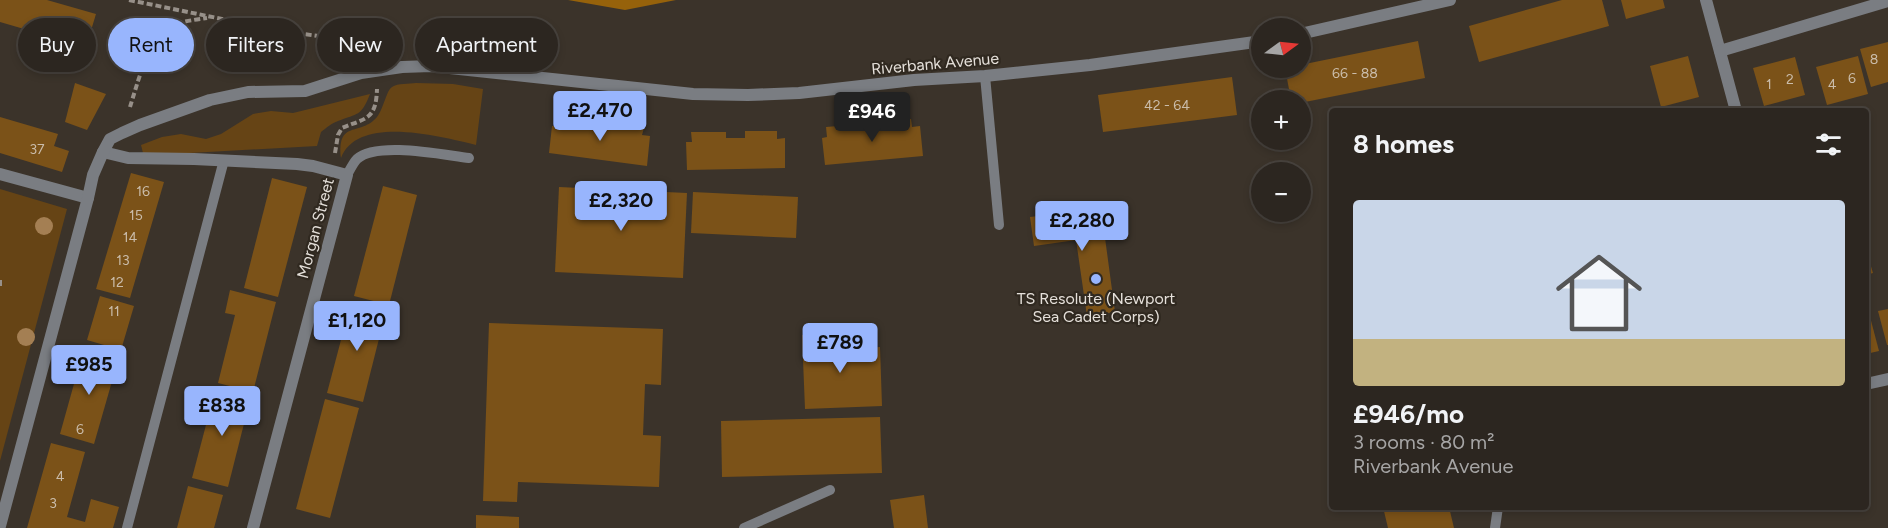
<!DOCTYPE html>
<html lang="en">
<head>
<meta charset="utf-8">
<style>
	body { margin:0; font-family:Figtree,sans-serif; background:#38322d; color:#f1f3f6; height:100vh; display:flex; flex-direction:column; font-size:22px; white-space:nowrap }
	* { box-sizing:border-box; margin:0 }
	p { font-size:20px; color:#a6a5a5 }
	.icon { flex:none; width:33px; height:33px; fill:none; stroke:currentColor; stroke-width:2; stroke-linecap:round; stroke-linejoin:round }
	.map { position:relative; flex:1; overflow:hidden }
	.side { position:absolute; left:1329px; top:108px; width:540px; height:402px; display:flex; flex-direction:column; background:#2c2620; border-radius:6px; box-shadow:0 3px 9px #0003,0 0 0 2px #48433e }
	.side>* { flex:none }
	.hud { position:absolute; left:18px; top:18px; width:570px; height:54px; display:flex; gap:12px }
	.needle { width:39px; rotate:75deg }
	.buttons { position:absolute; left:1251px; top:18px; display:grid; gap:12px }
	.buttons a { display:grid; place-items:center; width:60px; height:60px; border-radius:50%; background:#2c2620; box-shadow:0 3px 9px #0003,0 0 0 2px #48433e; font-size:30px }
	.price { position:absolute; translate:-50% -51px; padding:0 14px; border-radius:6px; background:#98b5fd; color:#111; font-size:20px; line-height:39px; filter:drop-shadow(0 2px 3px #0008) }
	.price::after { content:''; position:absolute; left:50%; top:36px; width:18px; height:14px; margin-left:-9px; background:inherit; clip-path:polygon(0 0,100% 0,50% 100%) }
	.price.selected { background:#222; color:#fff }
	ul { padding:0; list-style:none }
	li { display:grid; align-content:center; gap:12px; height:318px; padding:0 24px }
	li span { display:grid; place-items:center; height:186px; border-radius:6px; color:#555 }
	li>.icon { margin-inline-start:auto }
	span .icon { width:108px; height:108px; fill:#fffc; stroke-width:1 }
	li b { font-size:26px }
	h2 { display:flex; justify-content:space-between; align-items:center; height:72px; padding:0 24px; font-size:26px }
	.tag { padding:0 21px; border-radius:27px; background:#2c2620; box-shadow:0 3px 9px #0003,0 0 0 2px #48433e; font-size:21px; line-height:54px }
	.tag.selected { background:#98b5fd; color:#111 }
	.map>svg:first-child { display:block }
</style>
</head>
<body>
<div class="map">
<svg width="1888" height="528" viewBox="0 0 1888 528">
	<rect width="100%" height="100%" fill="#3b332a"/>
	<g fill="#664415">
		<path d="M416 83 453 84 483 89 476 145C442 137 358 114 341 158 337 119 360 137 377 117 384 108 386 91 392 87 398 83 409 84 416 83Z"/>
		<path d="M370 94C361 117 358 113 338 121 332 123 326 128 321 132L317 146 190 153H143L141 145 162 137 181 134 206 139 221 134 253 114 271 111 293 113Z"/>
		<polygon points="0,189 67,209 0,461"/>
	</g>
	<polygon fill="#96620b" points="568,0 676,0 625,10"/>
	<g fill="#7b5218">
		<polygon points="0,0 47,0 96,14 86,47 0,22"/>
		<polygon points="1562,0 1602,0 1609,26 1479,62 1469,26"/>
		<polygon points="1621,0 1663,0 1665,8 1626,19"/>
		<polygon points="1418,41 1425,78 1300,103 1300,100 1291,100 1285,68 1300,68 1300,65"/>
		<polygon points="1888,42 1888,82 1871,87 1860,49"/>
		<polygon points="1688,56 1699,97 1661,107 1650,66"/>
		<polygon points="1858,56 1868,94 1827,105 1816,67"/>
		<polygon points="1795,57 1805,95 1764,106 1753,68"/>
		<polygon points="1232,77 1237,115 1103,132 1098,95"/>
		<polygon points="75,83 106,94 87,130 65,122"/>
		<polygon points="559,116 593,121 592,128 611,130 611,123 644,128 642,135 650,136 647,166 549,153 552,126 558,126"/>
		<polygon points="0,117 58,134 54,146 69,151 62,172 0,153"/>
		<polygon points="911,119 912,127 920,126 923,156 825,165 822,138 827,137 826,127 861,124 862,131 880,129 879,122"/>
		<polygon points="745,131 777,131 777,139 785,138 785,168 687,170 686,142 692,142 691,132 726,132 726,138 745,138"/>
		<polygon points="131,173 164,182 130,298 96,289"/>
		<polygon points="272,178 307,187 278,297 244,288"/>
		<polygon points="383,186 417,195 389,305 354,296"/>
		<polygon points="559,187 687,193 683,278 555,272"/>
		<polygon points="693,192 798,197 796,238 691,233"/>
		<polygon points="1101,208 1115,312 1087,316 1076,240 1034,246 1030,217"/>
		<polygon points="1866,250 1873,273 1866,275"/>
		<polygon points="230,290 276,302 253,392 218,383 235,315 225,313"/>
		<polygon points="100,296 134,306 121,350 87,340"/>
		<polygon points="351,302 386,311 363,402 327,393"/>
		<polygon points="1888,309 1888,345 1887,345 1878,311"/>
		<polygon points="1869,313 1879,351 1866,354 1866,314"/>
		<polygon points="489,323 663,329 661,385 645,384 643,435 661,436 659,487 518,482 517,502 483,501"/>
		<polygon points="840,333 841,349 880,347 882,406 805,409 802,335"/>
		<polygon points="84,348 119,357 94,444 60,434"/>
		<polygon points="216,387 251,396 228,487 192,478"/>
		<polygon points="325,399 359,408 330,518 296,509"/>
		<polygon points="880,417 882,473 722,477 721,421"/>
		<polygon points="51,443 85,452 67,517 85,522 91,499 119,507 113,528 27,528"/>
		<polygon points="188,486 223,495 214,528 177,528"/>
		<polygon points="924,495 928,528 894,528 890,500"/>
		<polygon points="1383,507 1449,507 1454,528 1388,528"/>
		<polygon points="476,515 519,517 519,528 476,528"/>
	</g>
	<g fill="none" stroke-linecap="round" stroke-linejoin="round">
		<g stroke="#979089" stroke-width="4" stroke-dasharray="6 3" stroke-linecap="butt">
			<polyline points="129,0 281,31 392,46"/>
			<path d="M130 107C136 88 148 43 163 31 174 22 193 20 207 18"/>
			<path d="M335 153 338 135 342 128C366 118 376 120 377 89"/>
			<polyline points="0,280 0,287"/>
		</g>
		<g stroke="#7a7d82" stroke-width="10">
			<polyline points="985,76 999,225"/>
			<path d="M347 175C350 170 353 163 357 159 377 141 443 155 469 158"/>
			<polyline points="127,528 224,160"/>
			<polyline points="744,528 830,490"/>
			<polyline points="1495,528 1498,507"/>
		</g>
		<g stroke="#7a7d82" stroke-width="12">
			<polyline points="1706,0 1736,111"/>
			<polyline points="1300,34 1450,0"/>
			<polyline points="1720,51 1888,1"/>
			<polyline points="103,152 128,158 194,159 297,164 313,166 347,175 253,528"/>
			<polyline points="0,174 88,198"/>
			<polyline points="1866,384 1888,379"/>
			<polyline points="0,526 88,198 93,175 103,152 110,139 122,133 140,125 210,100 248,92 305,91 361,73 402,67 431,66 693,94 748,95 799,93 914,80 985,76 1090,65 1262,41"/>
		</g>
	</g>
	<g fill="#a47f53">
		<circle cx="44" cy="226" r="9"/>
		<circle cx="26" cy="337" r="9"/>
	</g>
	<circle fill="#98b5fd" stroke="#302920" stroke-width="2" cx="1096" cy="279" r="6"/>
	<g text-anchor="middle" stroke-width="4.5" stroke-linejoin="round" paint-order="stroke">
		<g font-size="14" fill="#cabcaa">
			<text x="1874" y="64">8</text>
			<text x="1355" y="78">66 - 88</text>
			<text x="1852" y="83">6</text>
			<text x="1790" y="84">2</text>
			<text x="1769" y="89">1</text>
			<text x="1832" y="89">4</text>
			<text x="1167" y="110">42 - 64</text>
			<text x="37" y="154">37</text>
			<text x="143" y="196">16</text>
			<text x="136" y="220">15</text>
			<text x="130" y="242">14</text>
			<text x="123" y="265">13</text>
			<text x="117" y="287">12</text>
			<text x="114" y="316">11</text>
			<text x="80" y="434">6</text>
			<text x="60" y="481">4</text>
			<text x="53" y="508">3</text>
		</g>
		<g font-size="16" fill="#e5e0da" stroke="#302920">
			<text transform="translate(935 63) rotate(-5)" y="6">Riverbank Avenue</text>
			<text transform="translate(315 228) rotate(-75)" y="6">Morgan Street</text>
		</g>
		<g font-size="16" fill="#e5e0da" stroke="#302920">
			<text x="1096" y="304">TS Resolute (Newport<tspan x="1096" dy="18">Sea Cadet Corps)</tspan></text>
		</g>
	</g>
</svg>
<div class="buttons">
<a><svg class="needle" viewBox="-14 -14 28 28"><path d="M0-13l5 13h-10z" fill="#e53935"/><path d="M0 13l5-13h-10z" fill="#a6a5a5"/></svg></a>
<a>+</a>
<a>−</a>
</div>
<b class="price" style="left:600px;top:142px">£2,470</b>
<b class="price selected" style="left:872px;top:143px">£946</b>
<b class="price" style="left:621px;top:232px">£2,320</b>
<b class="price" style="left:1082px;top:252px">£2,280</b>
<b class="price" style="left:357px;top:352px">£1,120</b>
<b class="price" style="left:840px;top:374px">£789</b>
<b class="price" style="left:89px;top:396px">£985</b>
<b class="price" style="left:222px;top:437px">£838</b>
<div class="hud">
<a class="tag">Buy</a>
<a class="tag selected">Rent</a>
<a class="tag">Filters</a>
<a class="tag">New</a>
<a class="tag">Apartment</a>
</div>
<section class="side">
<h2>8 homes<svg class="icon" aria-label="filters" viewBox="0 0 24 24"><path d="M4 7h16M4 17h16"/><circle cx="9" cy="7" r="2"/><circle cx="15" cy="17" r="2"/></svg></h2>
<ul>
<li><span style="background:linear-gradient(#c9d6e8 75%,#c2b280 0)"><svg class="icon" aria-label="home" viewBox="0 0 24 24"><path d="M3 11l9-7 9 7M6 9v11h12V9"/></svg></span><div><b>£946/mo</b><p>3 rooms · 80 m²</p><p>Riverbank Avenue</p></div></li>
</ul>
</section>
</div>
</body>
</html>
